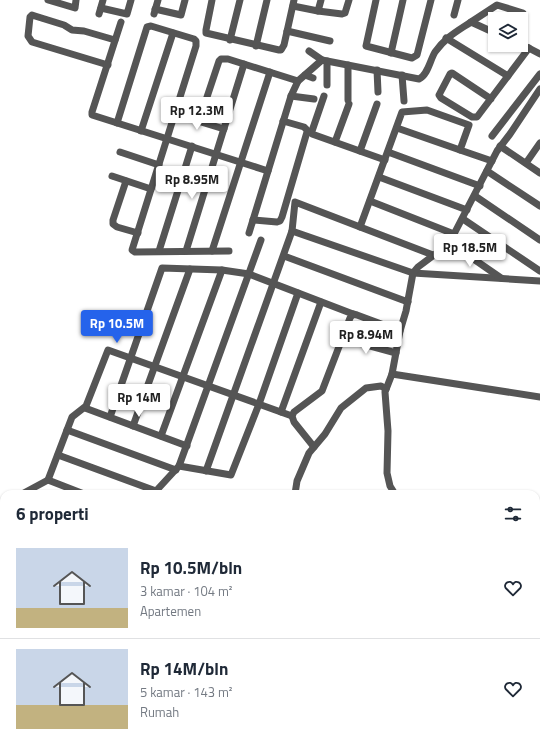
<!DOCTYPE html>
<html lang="id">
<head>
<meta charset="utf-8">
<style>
	body { margin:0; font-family:"Titillium Web",sans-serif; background:#f6f6f7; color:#1f2937; height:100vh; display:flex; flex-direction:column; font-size:15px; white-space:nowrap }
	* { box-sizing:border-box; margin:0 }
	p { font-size:13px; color:#747a83 }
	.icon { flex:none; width:22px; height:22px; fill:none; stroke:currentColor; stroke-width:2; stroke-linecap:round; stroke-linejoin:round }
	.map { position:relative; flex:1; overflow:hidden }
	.side { position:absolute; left:0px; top:490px; width:540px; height:256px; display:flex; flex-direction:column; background:#fff; border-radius:12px 12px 0 0; box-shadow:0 1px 3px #0004 }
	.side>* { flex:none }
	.controls { position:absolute; left:488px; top:12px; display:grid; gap:8px }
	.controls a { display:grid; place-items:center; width:40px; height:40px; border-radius:0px; background:#fff; box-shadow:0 1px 3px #0004; font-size:20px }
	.price { position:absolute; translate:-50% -34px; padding:0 9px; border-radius:4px; background:#fff; color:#222; font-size:13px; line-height:26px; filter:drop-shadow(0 1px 2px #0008) }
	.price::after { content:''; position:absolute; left:50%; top:24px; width:12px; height:9px; margin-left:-6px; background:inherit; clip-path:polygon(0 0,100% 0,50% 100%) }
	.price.on { background:#2563eb; color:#fff }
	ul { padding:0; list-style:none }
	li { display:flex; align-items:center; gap:12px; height:100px; padding:0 16px }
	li+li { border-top:1px solid #e0e1e3 }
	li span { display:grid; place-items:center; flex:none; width:112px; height:80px; border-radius:0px; color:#555 }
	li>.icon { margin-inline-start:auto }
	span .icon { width:48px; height:48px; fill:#fffc; stroke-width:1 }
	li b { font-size:17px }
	h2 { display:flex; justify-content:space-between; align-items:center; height:48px; padding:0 16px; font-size:17px }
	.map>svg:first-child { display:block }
</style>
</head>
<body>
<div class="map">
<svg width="540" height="746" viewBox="0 0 540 746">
	<rect width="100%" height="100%" fill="#fff"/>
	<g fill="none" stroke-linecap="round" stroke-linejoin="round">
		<g stroke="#555" stroke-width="7">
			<polyline points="48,0 75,8 76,0"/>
			<polyline points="212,0 206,30 206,33 279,50 281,50 284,45 294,0"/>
			<polyline points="376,0 366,46 412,58 417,55 431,0"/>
			<polyline points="293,6 318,11 342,14 345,13 349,0"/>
			<polyline points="101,8 127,14 131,0"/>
			<polyline points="155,9 181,15 185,0"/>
			<polyline points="318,11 321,0"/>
			<polyline points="99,14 103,0"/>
			<polyline points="154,14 158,0"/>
			<polyline points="454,15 458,0"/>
			<polyline points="121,22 92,112 92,115 268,171"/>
			<polyline points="471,22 497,5 523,13"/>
			<polyline points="287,31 330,41"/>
			<polyline points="446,38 508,76"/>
			<polyline points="230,40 240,0"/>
			<polyline points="521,44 540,54"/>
			<polyline points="256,46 267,0"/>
			<polyline points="309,51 322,60"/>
			<polyline points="391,53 403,0"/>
			<polyline points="327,61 327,85"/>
			<polyline points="108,65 32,42 28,36 30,17 32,15 35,16 64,25 72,30 84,31 115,40"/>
			<polyline points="348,65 348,100"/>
			<polyline points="377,70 378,92"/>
			<polyline points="305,75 313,78"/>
			<polyline points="402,75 404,101"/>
			<polyline points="291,96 314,99"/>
			<polyline points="324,96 312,131 312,134 385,160"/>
			<polyline points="491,99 452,73 450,74 439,95 441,98 472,117 477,117 529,48"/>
			<polyline points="175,114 224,129"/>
			<polyline points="199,121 219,61 221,59 228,59 298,81"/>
			<polyline points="117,123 147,27 151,26 194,39 196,41 196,46 132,250 135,252 229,251"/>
			<polyline points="397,128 460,150"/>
			<polyline points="141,131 173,33"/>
			<polyline points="492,136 540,74"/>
			<polyline points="335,142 349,104"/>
			<polyline points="500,146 540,173"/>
			<polyline points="360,151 377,104"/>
			<polyline points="120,152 159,165"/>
			<polyline points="388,152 480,186"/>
			<polyline points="526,163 540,143"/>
			<polyline points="487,171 540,206"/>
			<polyline points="112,176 151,189"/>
			<polyline points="379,177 467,210"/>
			<polyline points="126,181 113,220 113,224 117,227 138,233"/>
			<polyline points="475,196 540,240"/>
			<polyline points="370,201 454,234"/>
			<polyline points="463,219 540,271"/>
			<polyline points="253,220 277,222 280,221 282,217 307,132 307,130 304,127 283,121"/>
			<polyline points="360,227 402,112 427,110 469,125 460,150 492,161"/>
			<polyline points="292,231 413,273 540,281"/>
			<path d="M249 233 291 96 298 81 322 60 419 79C428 75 430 60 435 52 446 37 456 32 471 22L495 33"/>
			<polyline points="449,242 501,278"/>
			<polyline points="159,251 192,146"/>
			<polyline points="186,251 244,64"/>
			<polyline points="212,251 270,72"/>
			<polyline points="284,256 408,302"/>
			<polyline points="341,338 396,353"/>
			<polyline points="392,374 540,397"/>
			<polyline points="85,408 187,446"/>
			<polyline points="281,412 321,302"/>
			<polyline points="110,417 162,268 222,270 249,274 353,314"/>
			<polyline points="133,426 190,269"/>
			<polyline points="67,430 176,470"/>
			<polyline points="161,436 222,270"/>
			<polyline points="314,447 294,422 292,416 294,412 322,391 350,318 353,314 357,315 400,331"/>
			<polyline points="58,455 156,491 179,466 261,240"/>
			<polyline points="179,466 231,475 259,404 298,293"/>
			<polyline points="206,471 292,231 295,202 433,255"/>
			<polyline points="48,480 84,494"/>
			<polyline points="22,494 48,480 72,417 86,406 108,350 292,416"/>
			<polyline points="295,494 297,481 309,453 325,434 341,408 366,388 381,386 386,389"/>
			<polyline points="395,494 390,486 387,473 388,431 385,392 392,374 400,331 406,311 413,273 418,267 442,249 454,234 497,151 510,134 540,89"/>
			<polyline points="536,550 540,551"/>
			<polyline points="210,742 210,746"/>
		</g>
	</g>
</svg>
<div class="controls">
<a><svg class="icon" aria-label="layers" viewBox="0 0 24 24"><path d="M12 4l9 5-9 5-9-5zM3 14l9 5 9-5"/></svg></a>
</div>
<b class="price" style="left:197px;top:131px">Rp 12.3M</b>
<b class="price" style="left:192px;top:200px">Rp 8.95M</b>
<b class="price" style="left:470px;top:268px">Rp 18.5M</b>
<b class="price on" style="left:117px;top:344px">Rp 10.5M</b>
<b class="price" style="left:366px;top:355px">Rp 8.94M</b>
<b class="price" style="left:139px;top:418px">Rp 14M</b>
<section class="side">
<h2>6 properti<svg class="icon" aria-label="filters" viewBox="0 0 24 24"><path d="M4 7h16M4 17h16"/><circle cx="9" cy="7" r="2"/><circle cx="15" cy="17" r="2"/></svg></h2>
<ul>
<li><span style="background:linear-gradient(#c9d6e8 75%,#c2b280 0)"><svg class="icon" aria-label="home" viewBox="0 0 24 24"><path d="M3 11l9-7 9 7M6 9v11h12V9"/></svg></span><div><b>Rp 10.5M/bln</b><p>3 kamar · 104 m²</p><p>Apartemen</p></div><svg class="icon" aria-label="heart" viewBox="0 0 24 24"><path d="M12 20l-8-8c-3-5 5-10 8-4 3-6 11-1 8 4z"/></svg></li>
<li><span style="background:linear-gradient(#c9d6e8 70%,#c2b280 0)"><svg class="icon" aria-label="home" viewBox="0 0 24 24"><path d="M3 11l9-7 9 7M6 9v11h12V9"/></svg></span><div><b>Rp 14M/bln</b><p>5 kamar · 143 m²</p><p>Rumah</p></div><svg class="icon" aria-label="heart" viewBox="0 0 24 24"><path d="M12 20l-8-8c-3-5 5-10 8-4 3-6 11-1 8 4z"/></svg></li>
</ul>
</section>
</div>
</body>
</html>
